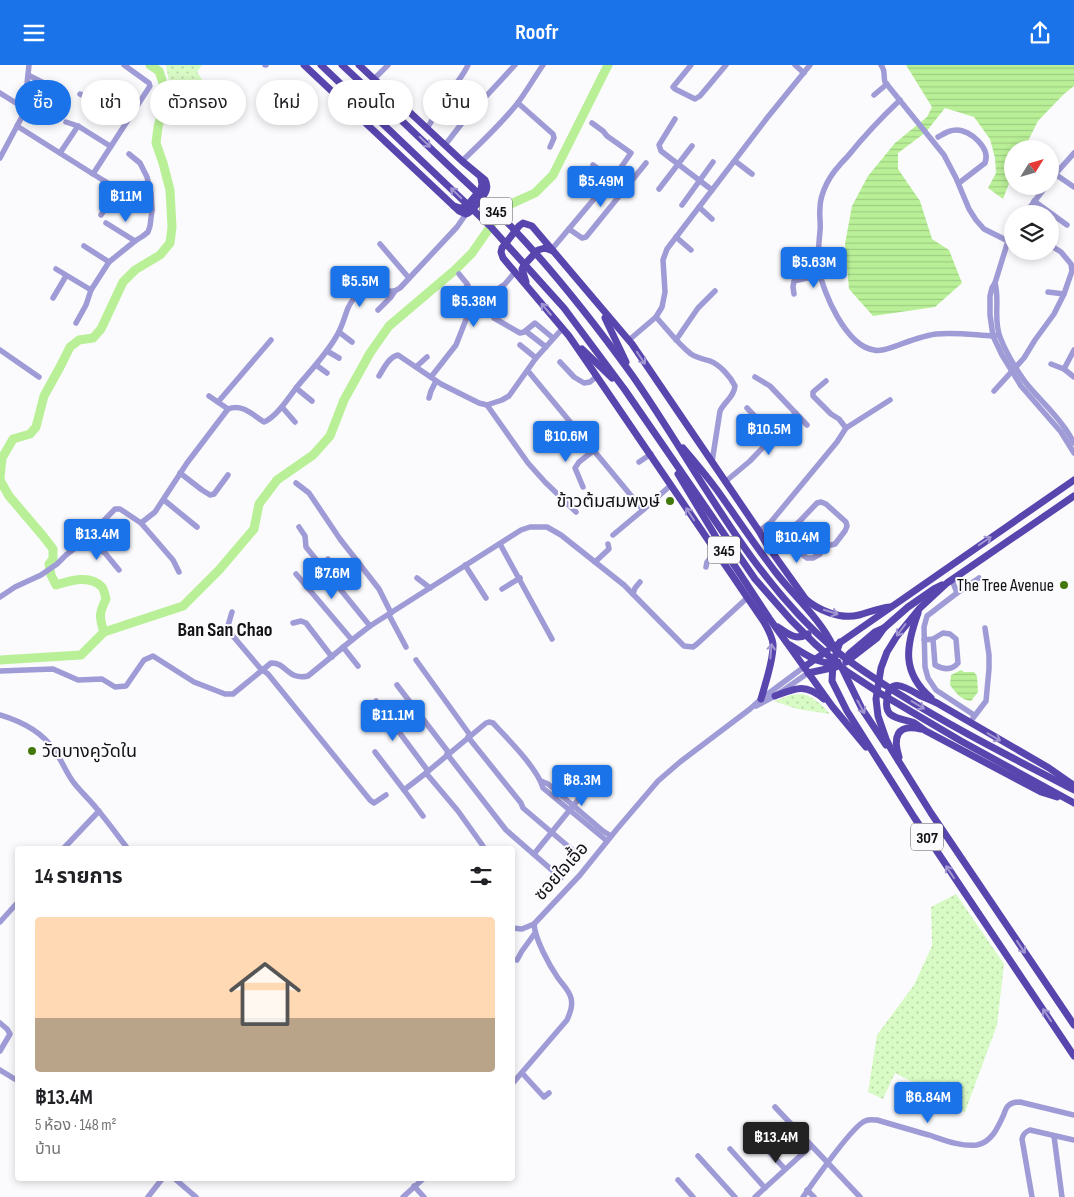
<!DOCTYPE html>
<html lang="th">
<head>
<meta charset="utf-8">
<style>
	body { margin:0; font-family:"Sofia Sans Condensed","Noto Sans Thai",sans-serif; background:#f6f6f6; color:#202124; height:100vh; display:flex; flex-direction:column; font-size:19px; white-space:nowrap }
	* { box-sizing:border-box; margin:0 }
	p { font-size:16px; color:#757577 }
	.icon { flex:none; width:28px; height:28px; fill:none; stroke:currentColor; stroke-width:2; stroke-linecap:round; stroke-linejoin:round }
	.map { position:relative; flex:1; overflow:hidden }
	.panel { position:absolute; left:15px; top:781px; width:500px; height:335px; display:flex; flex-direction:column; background:#fff; border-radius:5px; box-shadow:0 2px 8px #0003 }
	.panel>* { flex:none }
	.hud { position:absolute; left:15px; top:15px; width:500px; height:45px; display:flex; gap:10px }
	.needle { width:32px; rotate:53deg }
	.buttons { position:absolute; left:1004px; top:75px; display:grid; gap:10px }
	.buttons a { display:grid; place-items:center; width:55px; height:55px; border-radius:50%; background:#fff; box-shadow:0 2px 8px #0003; font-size:25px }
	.price { position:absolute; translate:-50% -42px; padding:0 11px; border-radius:5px; background:#1a73e8; color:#fff; font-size:16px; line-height:32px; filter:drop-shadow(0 1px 2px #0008) }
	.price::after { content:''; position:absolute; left:50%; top:30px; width:15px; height:11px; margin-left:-8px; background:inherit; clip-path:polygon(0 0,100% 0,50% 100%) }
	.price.current { background:#222; color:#fff }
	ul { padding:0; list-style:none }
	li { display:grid; align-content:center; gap:10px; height:265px; padding:0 20px }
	li span { display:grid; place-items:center; height:155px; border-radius:5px; color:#555 }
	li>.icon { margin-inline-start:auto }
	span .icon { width:90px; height:90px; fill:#fffc; stroke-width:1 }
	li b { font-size:21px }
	h2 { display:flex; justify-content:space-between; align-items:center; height:60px; padding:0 20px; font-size:21px }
	.pill { padding:0 18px; border-radius:22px; background:#fff; box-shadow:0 2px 8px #0003; font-size:18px; line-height:45px }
	.pill.current { background:#1a73e8; color:#fff }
	header { display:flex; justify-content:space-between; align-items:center; height:65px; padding:0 20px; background:#1a73e8; color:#fff; font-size:22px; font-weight:700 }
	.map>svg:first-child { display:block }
</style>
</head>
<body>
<header><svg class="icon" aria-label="menu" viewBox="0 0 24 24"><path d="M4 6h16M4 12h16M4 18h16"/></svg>Roofr<svg class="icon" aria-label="share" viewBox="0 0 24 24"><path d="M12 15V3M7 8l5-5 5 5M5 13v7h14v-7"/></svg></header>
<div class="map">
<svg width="1074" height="1132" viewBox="0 0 1074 1132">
	<defs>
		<pattern id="grass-dots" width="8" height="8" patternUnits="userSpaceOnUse" patternTransform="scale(1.25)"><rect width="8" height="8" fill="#d8fac4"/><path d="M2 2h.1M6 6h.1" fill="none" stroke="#b8d5a8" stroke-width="1.8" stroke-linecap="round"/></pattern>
		<pattern id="water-rules" width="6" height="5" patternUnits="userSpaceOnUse" patternTransform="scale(1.25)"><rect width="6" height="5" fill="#b9f097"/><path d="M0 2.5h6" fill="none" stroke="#9ecd81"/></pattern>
	</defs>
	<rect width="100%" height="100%" fill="#fbfbfe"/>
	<g fill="url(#grass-dots)">
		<path d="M166 0H202L197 7 205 19 197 25C184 18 183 20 170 22Z"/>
		<path d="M802 629C814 632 821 639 830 649L797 644 774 636 791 630Z"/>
		<path d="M956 829 1004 899 997 960 965 1047 957 1045 959 1030C935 1027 916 1019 895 1008L883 1034 868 1027 877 970 914 920 932 881 931 842Z"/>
	</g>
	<g fill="url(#water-rules)">
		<polygon points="906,0 1074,0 1074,21 1064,29 1038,56 1024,84 1012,84 1012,111 1003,134 988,123 996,108 995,93 990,74 974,52 945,43 926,67 898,88 898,104 920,136 932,174 949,185 962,218 935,242 873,251 849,224 845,179 852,141 868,111 895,78 927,52 932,42"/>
		<path d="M961 605 964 607H974L977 611 978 627 971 636C961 635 956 628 950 620L951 610Z"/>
	</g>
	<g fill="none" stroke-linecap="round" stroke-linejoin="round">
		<g stroke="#b9f097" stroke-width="9">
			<polyline points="0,413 2,393 13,374 30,369 36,362 44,331 60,302 70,282 79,275 93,273 101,264 123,217 135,205 160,190 170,178 172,162 170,125 163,98 156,78 158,62 164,40 166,27 159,6 150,0"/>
			<path d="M0 415 9 431 43 471 53 484V494L49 499 51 510 56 520C69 516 90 509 102 522 104 525 105 530 106 534 99 548 99 552 104 567"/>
			<polyline points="0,595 81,590 104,567 183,541 219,505 254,464 259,439 277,415 313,390 330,371 344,335 370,288 389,261 455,205 472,188 504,142 535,128 553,110 608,0"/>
		</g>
		<g stroke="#9f9bd6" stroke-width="5.5">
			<polyline points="265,0 266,0"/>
			<polyline points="691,0 673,22 675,24 695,34 700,31 726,0"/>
			<polyline points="795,0 804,8"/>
			<path d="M881 0C886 6 883 11 885 17L944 90 956 113 969 144 976 155 984 164 1008 176"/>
			<polyline points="28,10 62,27"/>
			<polyline points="374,14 388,0"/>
			<polyline points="0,28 24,43"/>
			<polyline points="80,29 102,40 127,56"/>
			<polyline points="874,30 887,19"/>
			<path d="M900 35C881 53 864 71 848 91 840 99 832 108 827 118 823 126 820 134 820 143 819 151 821 158 820 166 819 178 817 191 819 204 823 228 846 281 874 285 881 287 889 283 896 281 909 276 922 271 936 269 955 267 974 270 993 271L999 270"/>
			<polyline points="518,38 553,69 554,73 550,82"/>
			<polyline points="102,40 114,24"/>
			<polyline points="675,54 659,80 661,86 712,125"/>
			<polyline points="66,57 78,61 110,81"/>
			<polyline points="17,61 93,109 152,145"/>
			<path d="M427 63C433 56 435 47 440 39 450 26 461 15 468 0"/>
			<path d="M938 72C945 68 949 65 957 65 970 65 991 83 985 98L959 118"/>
			<polyline points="445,80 466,53 515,0"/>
			<polyline points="60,88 78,61"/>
			<polyline points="0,93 24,48 29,0"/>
			<path d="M462 96C481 78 500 60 517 39 526 27 534 13 543 0"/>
			<polyline points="735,96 752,109"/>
			<polyline points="593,100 613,115"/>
			<polyline points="577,105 604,126"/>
			<polyline points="93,109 150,21 149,18 124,0"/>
			<polyline points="1055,109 1074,122"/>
			<polyline points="1050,115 1074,88"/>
			<polyline points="659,124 692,81"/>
			<polyline points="1034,136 1067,160"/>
			<polyline points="682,140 713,97"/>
			<polyline points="699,142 712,154"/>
			<polyline points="1025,149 1046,121"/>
			<polyline points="101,150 117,124"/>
			<polyline points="106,158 135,176"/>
			<polyline points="569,164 582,173 586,172 646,98"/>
			<polyline points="1012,167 1008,176 995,218 992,223 990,231 990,250 993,271 1002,290 1021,321 1061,367 1074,388"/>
			<polyline points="676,172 691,185"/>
			<polyline points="380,179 409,213"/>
			<polyline points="84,181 109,197"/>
			<polyline points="552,184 599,128 606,124 631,88 607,71 603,66 592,58"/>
			<polyline points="56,204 91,225"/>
			<path d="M995 218C1000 235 993 254 1000 272 1006 288 1016 304 1026 318 1038 333 1053 346 1064 362 1068 367 1071 373 1074 378"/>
			<polyline points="495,226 505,219 515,207"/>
			<polyline points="1048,227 1064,229"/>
			<polyline points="794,229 793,222 794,216 820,210"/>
			<polyline points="53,233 66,211"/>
			<polyline points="378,245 391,232 395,226"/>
			<path d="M656 252C667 264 678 279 691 289 697 293 703 294 710 296 720 300 730 311 735 321 734 332 725 336 720 346L712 397"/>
			<polyline points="494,253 520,268 524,267 535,258 553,273"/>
			<polyline points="76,258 86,240 91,225 109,197 135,176 143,171 148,167 150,161 152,145 151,128 147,112 140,98 129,89"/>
			<polyline points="339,267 352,277"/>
			<polyline points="528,268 546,282"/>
			<polyline points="629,275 656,252 662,242 665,227 663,195 667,184 767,53 810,0"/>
			<polyline points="676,275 698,243 715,226"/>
			<polyline points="520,280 536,293"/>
			<polyline points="0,285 39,312"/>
			<polyline points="327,286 339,293"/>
			<polyline points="560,297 574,312 584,318 590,317 597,311"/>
			<polyline points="1051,299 1064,304 1074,312"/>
			<polyline points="316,300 327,308"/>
			<polyline points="416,302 427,292"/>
			<polyline points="1064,304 1074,285"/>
			<polyline points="528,306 643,445 613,470"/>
			<path d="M379 311C384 303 389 292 398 290L441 319 479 338 487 340 502 335 509 331 536 293 562 264"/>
			<polyline points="431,312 456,280 467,252 468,247 462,227 468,220 459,209"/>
			<polyline points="755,312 770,321 807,360"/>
			<polyline points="826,316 813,327 813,331 831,349 839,354 846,363"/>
			<polyline points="296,323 312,336"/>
			<polyline points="994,326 1024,293 1035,275 1054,249 1064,229 1072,206 1071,199 1061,187 1050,180"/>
			<polyline points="209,331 228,344"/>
			<polyline points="429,333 431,326 436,316"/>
			<polyline points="218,337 271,275"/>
			<polyline points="487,340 528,398 545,417 576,447"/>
			<polyline points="282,342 295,357"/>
			<polyline points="747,343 774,371"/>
			<polyline points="639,397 651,389"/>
			<polyline points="180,408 202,425 210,430 214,429 228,410"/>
			<polyline points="725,417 750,396 796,348"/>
			<polyline points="296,418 309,428 340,474 379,524 391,548"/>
			<polyline points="583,422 575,403 579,397 593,386"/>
			<polyline points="164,435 197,462"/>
			<polyline points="643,445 671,420"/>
			<polyline points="141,458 173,495 179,507"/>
			<polyline points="299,462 305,471 306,482 370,561"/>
			<polyline points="759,466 770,458 837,377 846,363 890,335"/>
			<polyline points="778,471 807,493 813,493 820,489"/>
			<polyline points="83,477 105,488 119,505"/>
			<polyline points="500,479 552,574"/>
			<polyline points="767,480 799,457 817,438 821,437 826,439 846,457 847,461 845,466 835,479 831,480 828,480 799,457"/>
			<polyline points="328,494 333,507 330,513"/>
			<polyline points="595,497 609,484 608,479"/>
			<polyline points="465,500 486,533"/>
			<polyline points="706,502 707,497 716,487"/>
			<polyline points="296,509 352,575"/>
			<polyline points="417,513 430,523"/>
			<polyline points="952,515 957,528 927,551 924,562 925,602 928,613 936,625 974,650"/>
			<polyline points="502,524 520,513"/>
			<polyline points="957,528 979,513"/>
			<polyline points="633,529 635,523 640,517"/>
			<path d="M0 532 15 522 41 510 57 499 66 490 83 477 115 444H120L141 458 155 447 187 398 228 344C242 338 253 350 264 357 276 352 288 334 296 323 310 306 325 291 336 272 342 263 344 253 348 243 351 236 359 227 365 222 373 215 381 225 390 226 394 227 397 225 400 223L457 162 466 149"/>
			<polyline points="232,547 227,564 260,603 268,609 370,735 374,738 386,730"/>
			<polyline points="389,550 406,582"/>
			<polyline points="293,558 301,556 306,558 332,592"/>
			<path d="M924 575 933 574 943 568 950 569 956 574 958 598C952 605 944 605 935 600L933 574"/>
			<polyline points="343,582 358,601"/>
			<polyline points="416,595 470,670"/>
			<path d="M0 606 53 604 78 615 102 614 115 622 126 621 144 595 153 591 194 617 225 629H233L271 598C286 597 288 616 308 611L352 575 370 561 521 465 530 462H547L561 470 624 520 684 581 693 582 697 579 747 533"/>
			<polyline points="397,620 449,688"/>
			<polyline points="376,636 428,706"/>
			<polyline points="756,641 775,631 808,608"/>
			<path d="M0 650C20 656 42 667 54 685 62 695 66 708 74 718 81 727 90 735 97 744 108 757 118 771 128 784"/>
			<polyline points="973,653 986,636 989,604 989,590 985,563"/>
			<polyline points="468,672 521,738 523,743 576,788"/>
			<polyline points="375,687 404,725 426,708"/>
			<polyline points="447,689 506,765 561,813"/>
			<polyline points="541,716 548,719 603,766 611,771"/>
			<polyline points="404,725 423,751"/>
			<path d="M483 781 458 746 426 708 486 658 489 657 493 658C507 673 538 704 543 723L607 776"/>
			<polyline points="63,784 99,746"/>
			<polyline points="534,789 590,720"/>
			<polyline points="0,857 18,837"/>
			<polyline points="512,863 522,864 534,859"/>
			<polyline points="517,895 522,886 535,868"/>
			<polyline points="0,958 7,964 10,969 0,986"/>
			<polyline points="0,1005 18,1016"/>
			<polyline points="522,1008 543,1031 544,1032 549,1028"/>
			<path d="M512 1019 567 955C570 948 573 941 571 933 569 925 563 920 558 913 549 900 535 874 534 859L580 810 617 764 658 716 680 697 750 644 761 634 804 602"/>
			<polyline points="775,1042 860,1132"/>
			<polyline points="749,1065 785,1104"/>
			<polyline points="1054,1071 1062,1132"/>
			<polyline points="730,1084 765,1123"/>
			<polyline points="698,1091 735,1132"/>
			<polyline points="175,1114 196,1132"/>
			<polyline points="678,1115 693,1132"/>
			<polyline points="414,1121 424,1132"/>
			<polyline points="807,1125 814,1132"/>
			<polyline points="148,1132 162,1114"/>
			<polyline points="403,1132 423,1114"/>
			<polyline points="755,1132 811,1081"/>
			<path d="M803 1132C813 1118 852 1061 865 1056 869 1054 874 1055 877 1055 894 1060 911 1065 929 1070 944 1075 961 1082 977 1080 992 1077 998 1062 1004 1049 1005 1046 1006 1042 1009 1040 1013 1037 1016 1037 1020 1037L1074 1050"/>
			<path d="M1032 1132 1022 1074C1023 1069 1025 1067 1030 1065L1074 1075"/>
		</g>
		<g stroke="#5945ae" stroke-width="7">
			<path d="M304 0 459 146 466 149C472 147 474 142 478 138 484 130 490 124 485 115L462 96 359 0"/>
			<polyline points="321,0 490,161 564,243 625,325 755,514 791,555 815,579 846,606 878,627 961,676 1074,738"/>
			<path d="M342 0C378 33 414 67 449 101 467 118 485 134 502 152 549 200 593 256 632 310 697 403 747 509 834 584 854 601 877 615 899 629 955 664 1015 694 1074 725"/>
			<polyline points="454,141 460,143 466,142 481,124 482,119 481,114"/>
			<polyline points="526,217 522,204 524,200 538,185 545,183 553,186"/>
			<polyline points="605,253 626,297"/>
			<polyline points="582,284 612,313"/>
			<path d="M683 383C695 397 706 410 717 425 737 453 756 482 777 509 796 533 820 554 833 581"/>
			<polyline points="678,409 719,477 769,553 832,641 866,682"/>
			<polyline points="1074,431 947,518 920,543 897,571 887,587 881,603 876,634 878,651 886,674 891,684 931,748 1074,960"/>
			<path d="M804 533C818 545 840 555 859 550 870 547 879 543 890 542"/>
			<path d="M918 548C906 581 901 607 931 633"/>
			<path d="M778 562C788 569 796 576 808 569"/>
			<polyline points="840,577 833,598 832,616 847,646 914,752 1074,991"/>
			<polyline points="838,579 1074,415"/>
			<path d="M790 580C804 588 821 602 838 597"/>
			<polyline points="849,589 875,567 884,563"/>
			<polyline points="846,597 877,573 884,563 908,542 934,524 942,520"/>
			<polyline points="804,602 827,586"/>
			<polyline points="842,603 862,644 886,680"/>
			<polyline points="808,608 836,602"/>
			<path d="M775 631C796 623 805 618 824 634"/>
			<path d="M761 634C765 619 774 594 773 579 772 571 768 564 764 557L589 300 569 271 503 193 501 187 502 183 519 161 523 158 532 161 632 279 759 466 767 480 807 536"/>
			<path d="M899 692C893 673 896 658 921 664"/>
			<path d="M1057 732 1041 727 926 666C921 663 917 659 912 657 905 655 896 654 890 649 886 645 886 640 887 634 889 611 907 623 919 630 925 633 931 635 937 638L1049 703 1072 719"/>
		</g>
	</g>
	<defs><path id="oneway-shaft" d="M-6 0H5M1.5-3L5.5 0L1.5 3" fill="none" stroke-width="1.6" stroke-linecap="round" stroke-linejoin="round" transform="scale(1.25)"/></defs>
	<g stroke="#a297d2">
		<use href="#oneway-shaft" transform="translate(425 77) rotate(44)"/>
		<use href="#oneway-shaft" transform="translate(456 128) rotate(-136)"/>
		<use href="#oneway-shaft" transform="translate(546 244) rotate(-130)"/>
		<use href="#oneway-shaft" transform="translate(641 293) rotate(56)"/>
		<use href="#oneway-shaft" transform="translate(690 449) rotate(-123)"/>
		<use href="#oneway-shaft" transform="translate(985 476) rotate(-34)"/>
		<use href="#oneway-shaft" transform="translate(831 547) rotate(17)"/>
		<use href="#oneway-shaft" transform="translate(901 565) rotate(127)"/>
		<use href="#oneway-shaft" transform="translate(771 586) rotate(-85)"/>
		<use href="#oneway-shaft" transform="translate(918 640) rotate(31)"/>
		<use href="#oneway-shaft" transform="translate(861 642) rotate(61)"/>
		<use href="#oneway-shaft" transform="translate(994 672) rotate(30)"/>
		<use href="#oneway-shaft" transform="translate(950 807) rotate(-124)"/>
		<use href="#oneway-shaft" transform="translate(1021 882) rotate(56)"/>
		<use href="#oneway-shaft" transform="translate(1047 950) rotate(-124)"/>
	</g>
	<g fill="#43790b" stroke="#fbfbfe" stroke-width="2">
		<circle cx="670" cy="436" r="5"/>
		<circle cx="1064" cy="520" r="5"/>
		<circle cx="32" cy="686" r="5"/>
	</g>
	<g text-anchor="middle" stroke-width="4" stroke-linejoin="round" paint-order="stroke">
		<g fill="#fbfbfe" stroke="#58585c" stroke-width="1">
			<rect x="480" y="132.5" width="32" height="27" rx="4"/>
			<rect x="708" y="471.5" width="32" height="27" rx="4"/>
			<rect x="911" y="758.5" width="32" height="27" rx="4"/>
		</g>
		<g font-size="16" font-weight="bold" fill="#121216">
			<text x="496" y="152">345</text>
			<text x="724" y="491">345</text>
			<text x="927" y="778">307</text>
		</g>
		<g font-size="18" fill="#121216" stroke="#fbfbfe" text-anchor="end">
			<text x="660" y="442">ข้าวต้มสมพงษ์</text>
			<text x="1054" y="526">The Tree Avenue</text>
			<text x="42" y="692" text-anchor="start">วัดบางคูวัดใน</text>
		</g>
		<g font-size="18" fill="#121216" stroke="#fbfbfe">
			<text transform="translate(561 806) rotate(-48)" y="6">ซอยใจเอื้อ</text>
		</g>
		<g font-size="20" font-weight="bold" fill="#121216" stroke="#fbfbfe">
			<text x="225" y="571">Ban San Chao</text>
		</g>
	</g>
</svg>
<div class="buttons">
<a><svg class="needle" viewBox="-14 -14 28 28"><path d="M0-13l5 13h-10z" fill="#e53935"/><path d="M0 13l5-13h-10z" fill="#757577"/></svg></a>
<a><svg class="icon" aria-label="layers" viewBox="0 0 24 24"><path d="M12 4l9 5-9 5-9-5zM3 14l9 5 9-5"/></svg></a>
</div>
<b class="price" style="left:601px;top:143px">฿5.49M</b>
<b class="price" style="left:126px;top:158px">฿11M</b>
<b class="price" style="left:814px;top:224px">฿5.63M</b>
<b class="price" style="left:360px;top:243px">฿5.5M</b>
<b class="price" style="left:474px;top:263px">฿5.38M</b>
<b class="price" style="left:769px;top:391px">฿10.5M</b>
<b class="price" style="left:566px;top:398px">฿10.6M</b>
<b class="price" style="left:97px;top:496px">฿13.4M</b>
<b class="price" style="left:797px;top:499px">฿10.4M</b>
<b class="price" style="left:332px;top:535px">฿7.6M</b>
<b class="price" style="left:393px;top:677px">฿11.1M</b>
<b class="price" style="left:582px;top:742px">฿8.3M</b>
<b class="price" style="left:928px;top:1059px">฿6.84M</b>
<b class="price current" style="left:776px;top:1099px">฿13.4M</b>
<div class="hud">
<a class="pill current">ซื้อ</a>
<a class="pill">เช่า</a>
<a class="pill">ตัวกรอง</a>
<a class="pill">ใหม่</a>
<a class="pill">คอนโด</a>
<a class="pill">บ้าน</a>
</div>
<section class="panel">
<h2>14 รายการ<svg class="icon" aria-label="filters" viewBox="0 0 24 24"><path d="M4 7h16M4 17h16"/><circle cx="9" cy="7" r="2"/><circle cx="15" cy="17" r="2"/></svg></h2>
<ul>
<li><span style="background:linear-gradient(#ffd9b3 65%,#b9a48a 0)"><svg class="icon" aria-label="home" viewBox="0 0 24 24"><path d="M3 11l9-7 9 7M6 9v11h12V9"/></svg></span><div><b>฿13.4M</b><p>5 ห้อง · 148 m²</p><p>บ้าน</p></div></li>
</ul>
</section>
</div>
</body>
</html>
